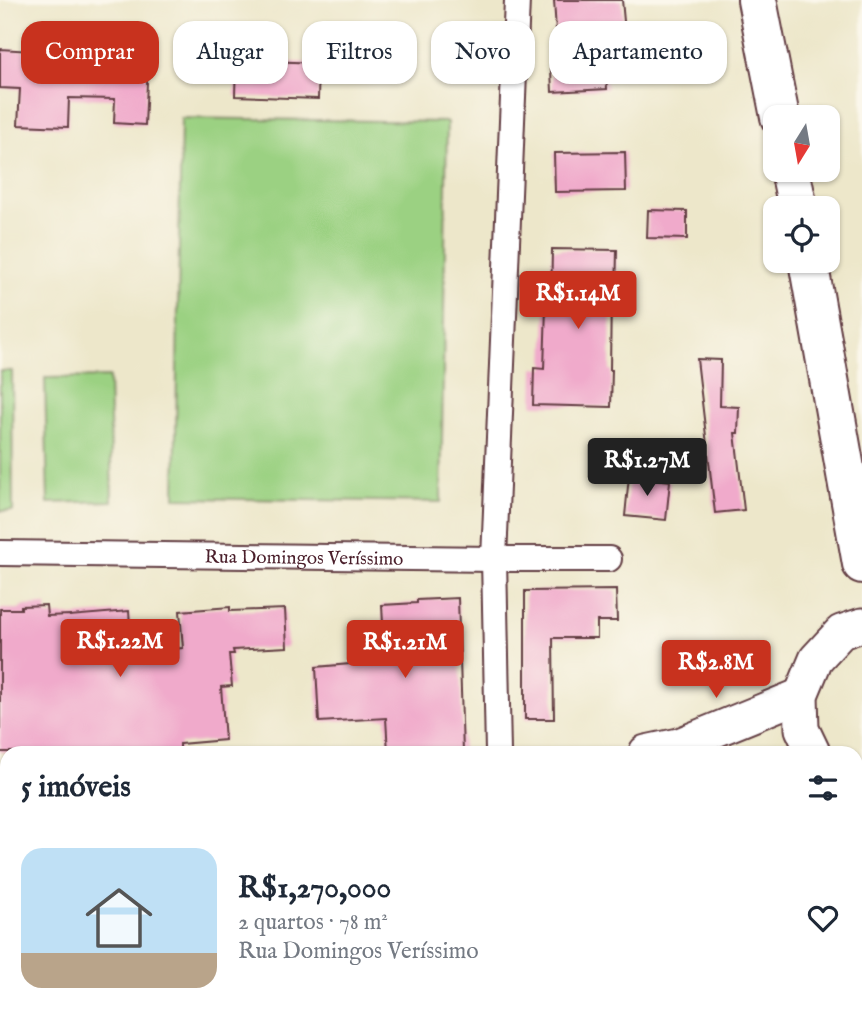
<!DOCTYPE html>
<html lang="pt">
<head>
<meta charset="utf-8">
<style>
	body { margin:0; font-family:"IM FELL English",serif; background:#f6f6f7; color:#1f2937; height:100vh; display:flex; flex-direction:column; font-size:26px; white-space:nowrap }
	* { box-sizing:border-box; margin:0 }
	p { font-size:23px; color:#747a83 }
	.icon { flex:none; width:38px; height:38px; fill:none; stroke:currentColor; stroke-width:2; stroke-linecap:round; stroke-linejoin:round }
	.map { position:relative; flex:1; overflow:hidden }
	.details { position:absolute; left:0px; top:746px; width:863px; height:275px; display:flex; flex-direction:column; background:#fff; border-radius:21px 21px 0 0; box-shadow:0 2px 5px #0004 }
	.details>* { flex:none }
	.top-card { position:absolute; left:21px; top:21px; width:821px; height:63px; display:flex; gap:14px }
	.needle { width:46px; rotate:191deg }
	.buttons { position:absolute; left:763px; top:105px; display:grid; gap:14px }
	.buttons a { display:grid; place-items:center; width:77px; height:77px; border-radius:14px; background:#fff; box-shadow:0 2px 5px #0004; font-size:35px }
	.price { position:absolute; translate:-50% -60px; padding:0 16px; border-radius:7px; background:#c8321e; color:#fff; font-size:23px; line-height:46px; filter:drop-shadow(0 2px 4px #0008) }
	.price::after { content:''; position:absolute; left:50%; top:42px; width:21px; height:16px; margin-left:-10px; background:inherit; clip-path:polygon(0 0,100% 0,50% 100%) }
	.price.current { background:#222; color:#fff }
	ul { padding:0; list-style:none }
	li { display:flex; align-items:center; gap:21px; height:175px; padding:0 21px }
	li+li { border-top:2px solid #e0e1e3 }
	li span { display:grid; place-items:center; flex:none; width:196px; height:140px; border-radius:21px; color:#555 }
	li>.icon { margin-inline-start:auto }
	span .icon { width:84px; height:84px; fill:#fffc; stroke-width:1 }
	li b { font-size:30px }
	h2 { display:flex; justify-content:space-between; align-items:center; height:84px; padding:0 21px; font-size:30px }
	.chip { padding:0 24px; border-radius:21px; background:#fff; box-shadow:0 2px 5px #0004; font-size:24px; line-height:63px }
	.chip.current { background:#c8321e; color:#fff }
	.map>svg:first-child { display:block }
</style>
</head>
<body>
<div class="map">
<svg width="862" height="1020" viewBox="0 0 862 1020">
	<rect width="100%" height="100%" fill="#fbf7ec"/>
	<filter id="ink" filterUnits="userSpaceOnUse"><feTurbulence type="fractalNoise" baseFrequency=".0143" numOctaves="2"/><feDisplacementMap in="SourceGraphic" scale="14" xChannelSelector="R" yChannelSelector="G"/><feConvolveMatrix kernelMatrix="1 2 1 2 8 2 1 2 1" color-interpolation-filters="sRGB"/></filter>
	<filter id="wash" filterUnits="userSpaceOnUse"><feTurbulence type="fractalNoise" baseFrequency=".00686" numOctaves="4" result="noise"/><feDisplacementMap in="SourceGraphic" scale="28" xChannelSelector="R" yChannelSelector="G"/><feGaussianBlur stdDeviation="1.57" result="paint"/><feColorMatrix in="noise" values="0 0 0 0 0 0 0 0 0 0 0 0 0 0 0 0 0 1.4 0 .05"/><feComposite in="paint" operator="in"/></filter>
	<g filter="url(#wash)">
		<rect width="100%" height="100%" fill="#ede7ca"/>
		<g fill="#9bd182" stroke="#727856" stroke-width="2">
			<polygon points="181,118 447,122 441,502 175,498"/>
			<polygon points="0,371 12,371 13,511 0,511"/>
			<polygon points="109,377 112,501 48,503 45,378"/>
		</g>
		<g id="blocks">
			<g fill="#f0aacb">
				<polygon points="554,0 622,0 625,32 604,34 607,89 552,92 550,47 557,46"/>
				<polygon points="32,35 90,36 90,38 149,40 145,125 114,123 115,99 69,98 68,127 18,125 20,89 0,88 0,49 32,51"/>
				<polygon points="236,60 319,63 318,99 235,96"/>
				<polygon points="625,152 626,191 555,192 554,153"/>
				<polygon points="648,210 687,211 687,239 647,238"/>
				<polygon points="552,249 617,250 616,296 611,295 610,370 612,370 611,407 533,405 534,368 544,369 546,307 551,307"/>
				<polygon points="697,359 721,360 720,406 739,407 738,433 735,433 744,510 715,513"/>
				<polygon points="629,476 670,481 666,520 625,516"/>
				<polygon points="616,590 617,621 597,621 597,638 553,638 554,719 525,719 525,591"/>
				<polygon points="458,598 463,752 388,752 386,718 319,722 316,667 385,661 382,605 417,603 417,600"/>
				<polygon points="46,605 47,616 70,615 70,616 129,611 132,652 183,648 180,611 230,607 230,611 285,609 287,647 233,650 234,654 229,654 232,686 221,687 225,740 180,744 180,752 145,752 145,749 91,752 0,752 0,609 21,609 21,606"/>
			</g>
		</g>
	</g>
	<g filter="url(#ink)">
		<use href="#blocks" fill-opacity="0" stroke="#623d43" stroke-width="2"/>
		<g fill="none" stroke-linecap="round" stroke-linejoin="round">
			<g stroke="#623d43" stroke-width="28">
				<g id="minor">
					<path id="s1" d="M0 553 494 559H609"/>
					<polyline points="498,752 494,559 517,0"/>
					<polyline points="0,951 6,925"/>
					<polyline points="834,1013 834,1020"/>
					<polyline points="536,1020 538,1013"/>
				</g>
			</g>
			<g stroke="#623d43" stroke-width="37">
				<g id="secondary">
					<polyline points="646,752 679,745 801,695"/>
					<polyline points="813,752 802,729 801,695 816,659 841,632 862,625"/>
					<polyline points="856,786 862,787"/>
					<polyline points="0,871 7,870"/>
					<polyline points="0,925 7,924"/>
				</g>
			</g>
			<g stroke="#623d43" stroke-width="42">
				<g id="primary">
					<polyline points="757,0 780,117"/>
					<polyline points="790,170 798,208"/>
					<polyline points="808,261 862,564"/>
				</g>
			</g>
			<use href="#minor" stroke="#fff" stroke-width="24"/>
			<use href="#secondary" stroke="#fff" stroke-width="33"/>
			<use href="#primary" stroke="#fff" stroke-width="38"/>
		</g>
	</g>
	<g text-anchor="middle" stroke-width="7" stroke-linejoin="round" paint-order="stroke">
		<g font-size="19" fill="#4a1f2b" stroke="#fbf7ec">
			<text dy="7" stroke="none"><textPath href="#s1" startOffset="304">Rua Domingos Veríssimo</textPath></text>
		</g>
	</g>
</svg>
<div class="buttons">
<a><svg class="needle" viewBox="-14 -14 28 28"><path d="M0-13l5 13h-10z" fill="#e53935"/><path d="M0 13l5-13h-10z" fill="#747a83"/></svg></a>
<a><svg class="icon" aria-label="locate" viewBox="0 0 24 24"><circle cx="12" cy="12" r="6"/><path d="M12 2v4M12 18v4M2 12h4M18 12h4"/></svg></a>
</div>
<b class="price" style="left:578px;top:331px">R$1.14M</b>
<b class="price current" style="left:647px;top:498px">R$1.27M</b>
<b class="price" style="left:120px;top:679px">R$1.22M</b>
<b class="price" style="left:405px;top:680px">R$1.21M</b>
<b class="price" style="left:716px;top:700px">R$2.8M</b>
<div class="top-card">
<a class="chip current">Comprar</a>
<a class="chip">Alugar</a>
<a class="chip">Filtros</a>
<a class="chip">Novo</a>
<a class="chip">Apartamento</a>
</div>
<section class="details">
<h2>5 imóveis<svg class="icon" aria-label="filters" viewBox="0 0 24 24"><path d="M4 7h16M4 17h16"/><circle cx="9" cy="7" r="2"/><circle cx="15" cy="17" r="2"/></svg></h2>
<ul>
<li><span style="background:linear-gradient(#bfe0f5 75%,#b9a48a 0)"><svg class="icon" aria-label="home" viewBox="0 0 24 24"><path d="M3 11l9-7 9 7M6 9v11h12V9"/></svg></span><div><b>R$1,270,000</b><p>2 quartos · 78 m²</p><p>Rua Domingos Veríssimo</p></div><svg class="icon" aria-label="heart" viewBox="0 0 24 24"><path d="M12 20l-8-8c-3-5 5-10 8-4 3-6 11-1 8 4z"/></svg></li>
</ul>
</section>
</div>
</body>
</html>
